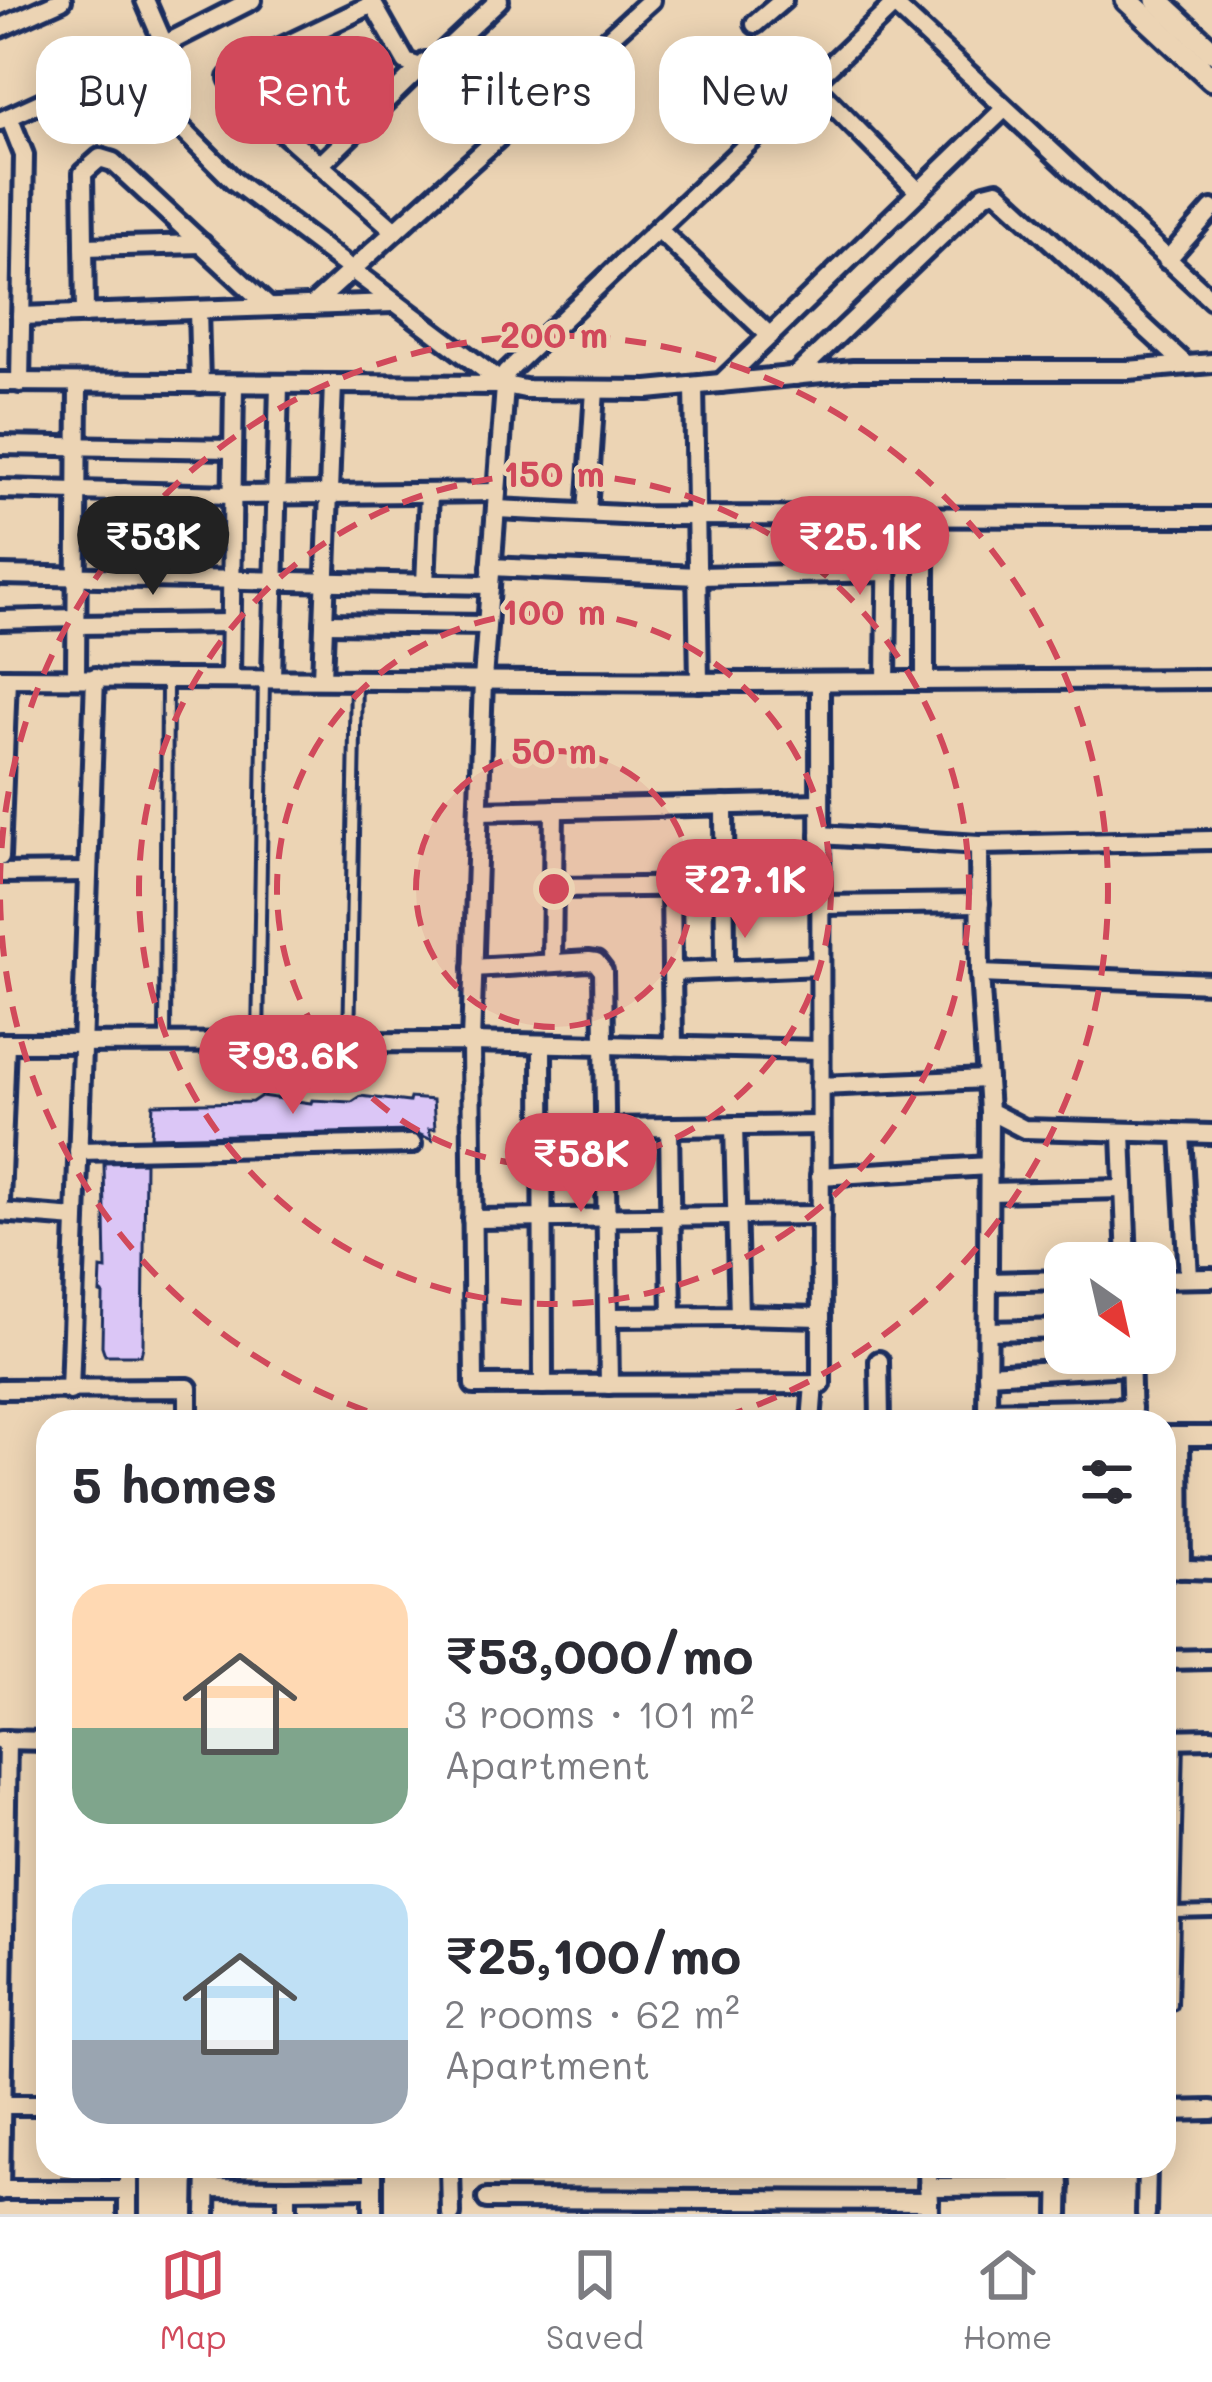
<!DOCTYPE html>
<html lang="en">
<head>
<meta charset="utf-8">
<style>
	body { margin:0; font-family:Mali,sans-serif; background:#f2f2f3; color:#2b2b33; height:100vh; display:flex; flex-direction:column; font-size:45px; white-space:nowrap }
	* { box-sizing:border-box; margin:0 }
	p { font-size:39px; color:#7c7c81 }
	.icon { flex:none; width:66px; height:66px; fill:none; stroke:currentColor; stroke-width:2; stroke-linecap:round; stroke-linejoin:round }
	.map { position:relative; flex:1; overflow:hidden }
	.sheet { position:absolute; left:36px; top:1410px; width:1140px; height:768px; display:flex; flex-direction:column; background:#fff; border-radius:36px; box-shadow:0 6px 30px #0003 }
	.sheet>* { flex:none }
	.guide { position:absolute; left:36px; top:36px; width:1140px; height:108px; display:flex; gap:24px }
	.needle { width:78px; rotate:146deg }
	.fabs { position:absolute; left:1044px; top:1242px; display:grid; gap:24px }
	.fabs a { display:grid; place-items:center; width:132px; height:132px; border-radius:24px; background:#fff; box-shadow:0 6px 30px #0003; font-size:60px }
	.price { position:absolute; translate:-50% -102px; padding:0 27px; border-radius:42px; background:#d1495b; color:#fff; font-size:39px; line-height:78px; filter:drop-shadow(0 3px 6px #0008) }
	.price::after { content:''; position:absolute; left:50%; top:72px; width:36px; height:27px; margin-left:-18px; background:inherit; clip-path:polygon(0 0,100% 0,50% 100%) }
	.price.on { background:#222; color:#fff }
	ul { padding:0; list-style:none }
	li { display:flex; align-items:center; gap:36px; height:300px; padding:0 36px }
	li span { display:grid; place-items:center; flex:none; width:336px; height:240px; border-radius:36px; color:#555 }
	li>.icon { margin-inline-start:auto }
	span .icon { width:144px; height:144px; fill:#fffc; stroke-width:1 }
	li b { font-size:51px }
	h2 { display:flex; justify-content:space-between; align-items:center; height:144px; padding:0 36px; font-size:51px }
	.pill { padding:0 42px; border-radius:36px; background:#fff; box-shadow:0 6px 30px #0003; font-size:42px; line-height:108px }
	.pill.on { background:#d1495b; color:#fff }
	.dock { display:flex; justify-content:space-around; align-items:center; height:168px; border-top:3px solid #e1e1e2; background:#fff; font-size:33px; color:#7c7c81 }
	.dock a { display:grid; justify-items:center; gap:6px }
	.dock .on { color:#d1495b }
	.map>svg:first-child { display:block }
</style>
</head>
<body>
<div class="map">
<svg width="1212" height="2214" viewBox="0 0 1212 2214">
	<rect width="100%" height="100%" fill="#ecd4b4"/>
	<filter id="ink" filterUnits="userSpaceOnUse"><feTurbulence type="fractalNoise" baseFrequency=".00833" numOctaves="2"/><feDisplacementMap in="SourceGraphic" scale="24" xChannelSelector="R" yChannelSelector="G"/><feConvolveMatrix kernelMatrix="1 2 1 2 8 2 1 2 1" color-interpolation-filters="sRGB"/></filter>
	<g filter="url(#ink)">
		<g fill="#dbc6f6" stroke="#1b2f5e" stroke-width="3">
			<polygon points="261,1096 311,1103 312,1100 352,1102 361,1096 409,1102 410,1098 433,1100 435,1129 429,1129 432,1140 412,1131 151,1137 153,1104 252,1102"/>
			<polygon points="145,1162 143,1346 141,1355 105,1355 102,1346 103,1294 100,1293 101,1269 106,1270 104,1163"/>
		</g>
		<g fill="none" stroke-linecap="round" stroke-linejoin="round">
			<g stroke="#1b2f5e" stroke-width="16">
				<g id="service">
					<polyline points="258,1041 264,678"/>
					<polyline points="165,1042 167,679"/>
					<polyline points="349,1043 356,681"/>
					<polyline points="1174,1912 1212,1911"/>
					<polyline points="1164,2005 1172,2005 1178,1740"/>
				</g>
			</g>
			<g stroke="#1b2f5e" stroke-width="26">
				<g id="minor">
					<polyline points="145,0 164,44"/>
					<polyline points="889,0 1212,300"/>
					<polyline points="755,24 783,0"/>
					<polyline points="0,28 62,0"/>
					<polyline points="132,61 252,0"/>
					<polyline points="434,61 499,0"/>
					<polyline points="811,83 919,192"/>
					<polyline points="9,117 24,155 20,383"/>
					<polyline points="0,121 132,61 161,108 234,181 505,385 525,389 648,390 853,370 1128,370 1212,363"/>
					<polyline points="320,165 426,62 442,65 510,127"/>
					<polyline points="658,229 770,336"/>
					<polyline points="395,231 236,91 229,78 238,68 373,4 406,62 418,66"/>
					<polyline points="84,247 202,244"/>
					<polyline points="1167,260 1212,209"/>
					<polyline points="312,306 651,0"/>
					<polyline points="198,310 200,384"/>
					<polyline points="85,314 83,173 100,158 113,162 269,307"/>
					<polyline points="21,316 393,303"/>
					<polyline points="795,376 985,194 997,191 1186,365"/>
					<polyline points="0,382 504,385"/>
					<polyline points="721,383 1003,110"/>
					<polyline points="694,386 699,682"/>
					<polyline points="0,445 233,449"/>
					<polyline points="0,489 232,495 497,492"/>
					<polyline points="124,492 127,576"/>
					<polyline points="496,509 644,516 1212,517"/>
					<polyline points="587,513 595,390"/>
					<polyline points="925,516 925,681"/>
					<polyline points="491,567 698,576 887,572"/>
					<polyline points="0,575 490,585"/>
					<polyline points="425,584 429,493"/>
					<polyline points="0,620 76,618"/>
					<polyline points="324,623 487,625"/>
					<polyline points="76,625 230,623"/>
					<polyline points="76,677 78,383"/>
					<polyline points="0,678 747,682 1212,679"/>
					<polyline points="230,678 234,384"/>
					<polyline points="272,678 279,384"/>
					<polyline points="322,679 333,384"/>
					<polyline points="886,681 888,516"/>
					<polyline points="820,682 821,1384 474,1385 471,1042 483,680 506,373 894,5"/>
					<polyline points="724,805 725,968"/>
					<polyline points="479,811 820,803"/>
					<polyline points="820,835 979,845"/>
					<polyline points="1212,840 979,845 980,974 989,1111 1024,1129 1212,1134"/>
					<polyline points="0,857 7,678"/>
					<polyline points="0,873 88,872"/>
					<polyline points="671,887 673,1047"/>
					<polyline points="553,888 725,886"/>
					<polyline points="820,905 980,903"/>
					<polyline points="552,963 554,809"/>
					<polyline points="473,968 589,961 596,962 603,971 609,1385"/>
					<polyline points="672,972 820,966"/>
					<polyline points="980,974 1212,983"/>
					<polyline points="0,1043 471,1042 820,1050"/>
					<polyline points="542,1044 543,1385"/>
					<polyline points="820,1086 987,1079"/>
					<polyline points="669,1127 672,1316"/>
					<polyline points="607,1128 820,1125"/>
					<polyline points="1122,1133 1127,1263"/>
					<polyline points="1181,1134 1189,1278"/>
					<polyline points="78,1151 412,1144"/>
					<polyline points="820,1176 989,1166"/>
					<polyline points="989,1192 1124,1189"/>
					<polyline points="0,1202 6,1043"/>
					<polyline points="0,1212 76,1218"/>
					<polyline points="472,1219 821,1215"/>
					<polyline points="1155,1279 1212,1278"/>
					<polyline points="988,1282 1065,1280"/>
					<polyline points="739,1315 821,1317"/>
					<polyline points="609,1317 739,1316 734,1126"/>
					<polyline points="988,1331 1065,1329"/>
					<polyline points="1130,1353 1132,1422"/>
					<polyline points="879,1361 880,1422"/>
					<polyline points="987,1374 1130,1366"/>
					<polyline points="0,1389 188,1388 188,1422"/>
					<polyline points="70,1391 95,677"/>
					<polyline points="987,1411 1132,1408"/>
					<polyline points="811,1422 814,1384"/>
					<polyline points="987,1422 989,1111"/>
					<polyline points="1164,1436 1212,1436"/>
					<polyline points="1180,1436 1181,1569"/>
					<polyline points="1164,1568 1212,1570"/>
					<polyline points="1164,1660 1212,1659"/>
					<polyline points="1164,1739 1212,1738"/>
					<polyline points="1,1740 48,1741"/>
					<polyline points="0,2105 48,2105"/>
					<polyline points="1164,2111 1212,2110"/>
					<polyline points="128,2166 128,2214"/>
					<polyline points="373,2166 373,2214"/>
					<polyline points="450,2166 451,2214"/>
					<polyline points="928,2166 929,2214"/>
					<polyline points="928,2187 1060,2186"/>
					<polyline points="207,2188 287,2189 287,2214"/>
					<polyline points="287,2189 373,2188"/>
					<polyline points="0,2190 128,2190"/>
					<polyline points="0,2191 7,1740"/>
					<polyline points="487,2199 929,2201"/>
					<polyline points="206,2214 207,2166"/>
					<polyline points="1059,2214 1060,2166"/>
					<polyline points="1146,2214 1147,2166"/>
				</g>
			</g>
			<g stroke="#1b2f5e" stroke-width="30">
				<g id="tertiary">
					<polyline points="1127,0 1212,79"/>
					<polyline points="1157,0 1212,51"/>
				</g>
			</g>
			<use href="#service" stroke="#ecd4b4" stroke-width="8"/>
			<use href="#minor" stroke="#ecd4b4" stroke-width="16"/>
			<use href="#tertiary" stroke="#ecd4b4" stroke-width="21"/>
		</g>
	</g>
	<circle cx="554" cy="889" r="138" fill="#d1495b" fill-opacity=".12"/>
	<g fill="none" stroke="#d1495b" stroke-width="6" stroke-dasharray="21 15">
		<circle cx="554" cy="889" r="138"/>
		<circle cx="554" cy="889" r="277"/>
		<circle cx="554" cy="889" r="415"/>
		<path d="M401 1422A554 554 0 0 1 0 894M0 884A554 554 0 1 1 707 1422"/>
	</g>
	<circle cx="554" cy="889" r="18" fill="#d1495b" stroke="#ecd4b4" stroke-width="6"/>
	<g font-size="36" text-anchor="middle" font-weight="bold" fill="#d1495b" stroke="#ecd4b4" stroke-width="9" stroke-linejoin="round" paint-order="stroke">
		<text x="554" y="348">200 m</text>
		<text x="554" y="487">150 m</text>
		<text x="554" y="625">100 m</text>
		<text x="554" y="764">50 m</text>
	</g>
</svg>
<div class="fabs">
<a><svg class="needle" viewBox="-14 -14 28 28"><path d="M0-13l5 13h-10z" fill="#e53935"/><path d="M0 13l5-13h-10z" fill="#7c7c81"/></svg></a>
</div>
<b class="price on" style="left:153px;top:598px">₹53K</b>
<b class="price" style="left:860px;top:598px">₹25.1K</b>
<b class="price" style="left:745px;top:941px">₹27.1K</b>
<b class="price" style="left:293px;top:1117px">₹93.6K</b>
<b class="price" style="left:581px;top:1215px">₹58K</b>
<div class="guide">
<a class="pill">Buy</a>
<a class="pill on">Rent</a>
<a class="pill">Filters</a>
<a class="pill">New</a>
</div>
<section class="sheet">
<h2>5 homes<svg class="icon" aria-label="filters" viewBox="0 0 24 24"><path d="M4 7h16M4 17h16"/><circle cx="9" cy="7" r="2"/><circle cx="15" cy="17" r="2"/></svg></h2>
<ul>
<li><span style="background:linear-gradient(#ffd9b3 60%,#7fa58c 0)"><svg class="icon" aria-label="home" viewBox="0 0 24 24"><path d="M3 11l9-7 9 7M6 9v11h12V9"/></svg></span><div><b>₹53,000/mo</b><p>3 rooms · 101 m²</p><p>Apartment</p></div></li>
<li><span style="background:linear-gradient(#bfe0f5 65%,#9aa5b1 0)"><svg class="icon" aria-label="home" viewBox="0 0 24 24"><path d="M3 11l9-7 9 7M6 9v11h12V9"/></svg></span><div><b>₹25,100/mo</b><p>2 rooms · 62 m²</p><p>Apartment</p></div></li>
</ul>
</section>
</div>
<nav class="dock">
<a class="on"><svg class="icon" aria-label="map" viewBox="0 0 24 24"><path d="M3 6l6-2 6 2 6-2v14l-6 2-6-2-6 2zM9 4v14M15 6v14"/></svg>Map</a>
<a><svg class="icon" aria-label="saved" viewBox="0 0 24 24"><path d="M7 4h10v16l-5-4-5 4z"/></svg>Saved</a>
<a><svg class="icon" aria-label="home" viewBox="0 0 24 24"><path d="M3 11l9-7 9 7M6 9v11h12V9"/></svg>Home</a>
</nav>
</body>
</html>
